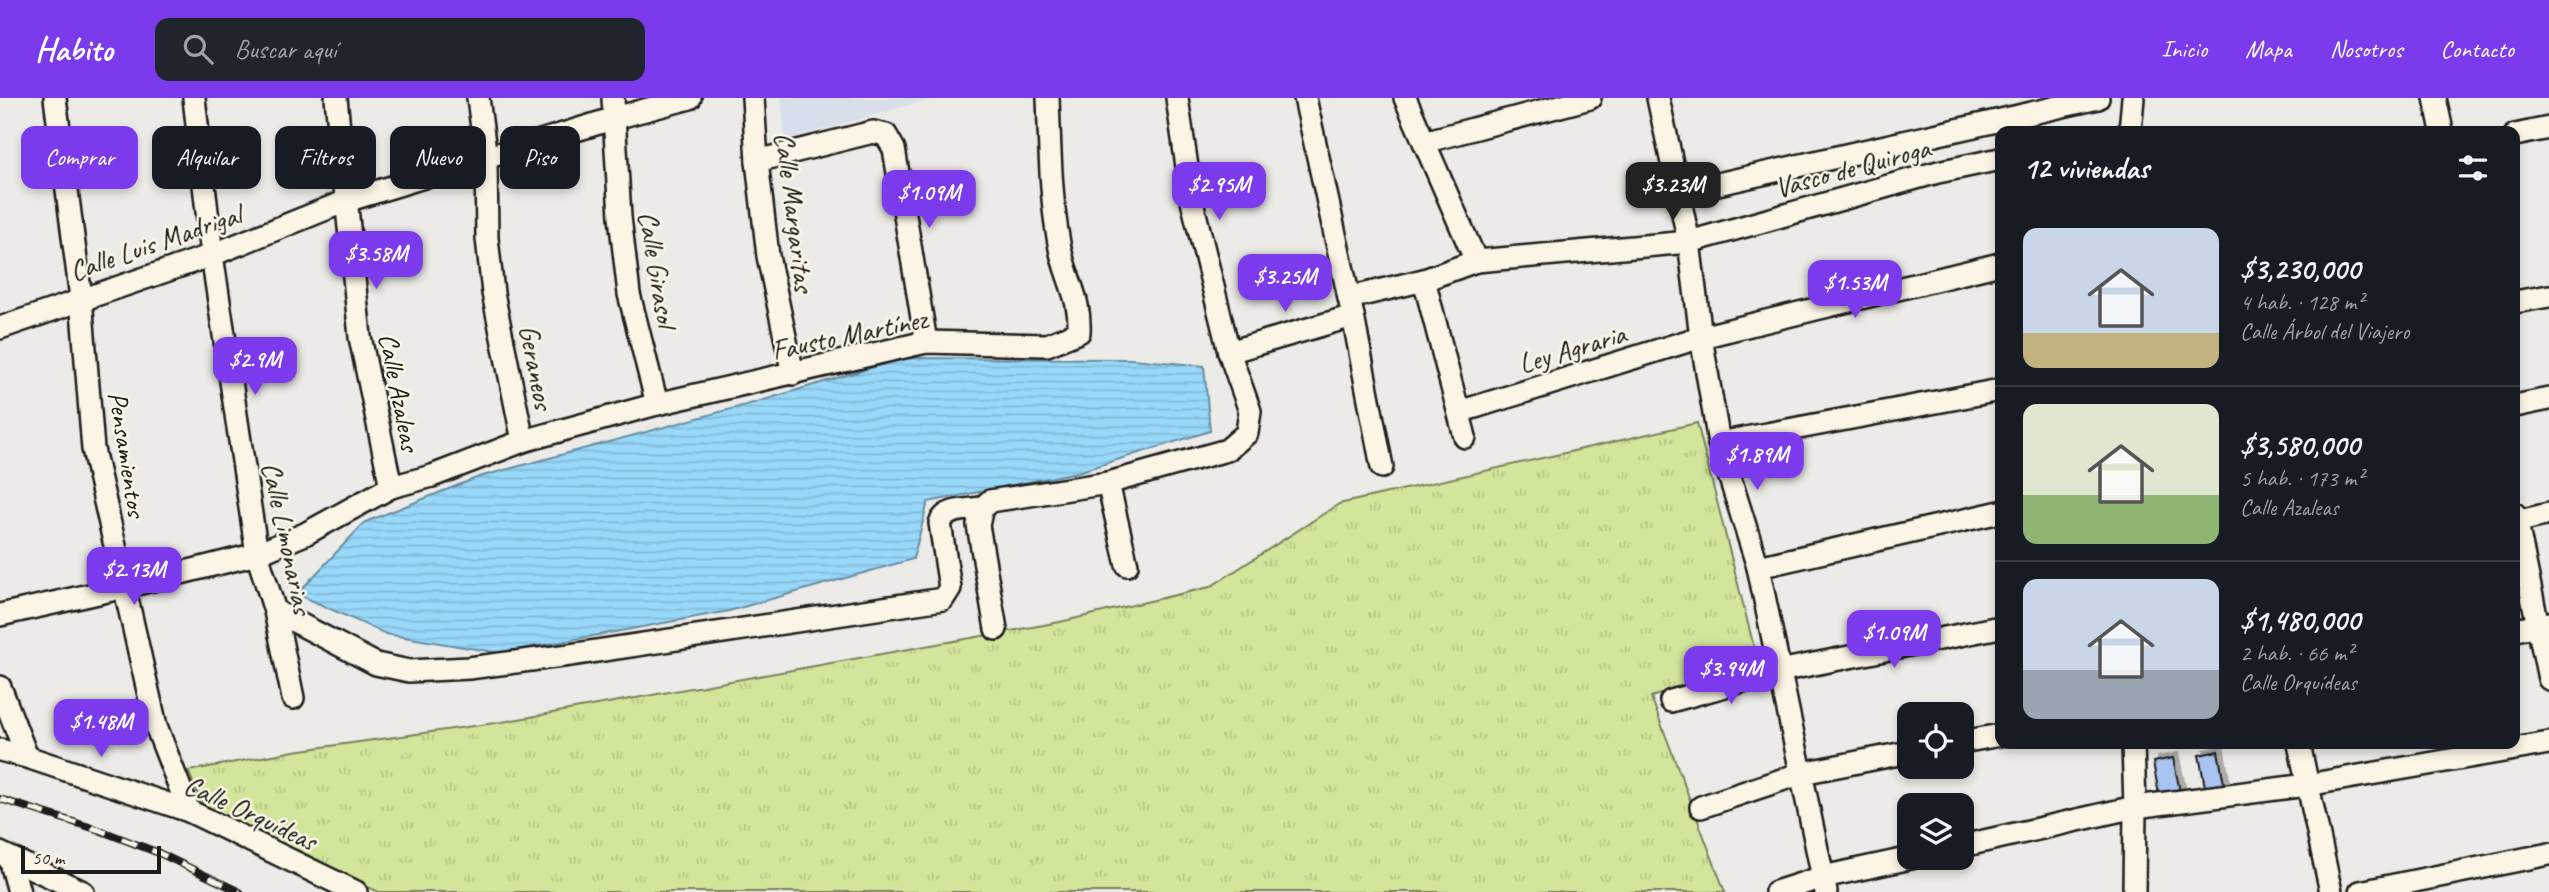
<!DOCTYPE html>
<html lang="es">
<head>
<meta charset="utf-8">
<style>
	body { margin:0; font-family:Caveat,sans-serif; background:#20242c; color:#f1f3f6; height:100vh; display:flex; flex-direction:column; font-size:26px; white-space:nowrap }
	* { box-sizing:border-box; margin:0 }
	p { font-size:23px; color:#9ea1a6 }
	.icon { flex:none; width:38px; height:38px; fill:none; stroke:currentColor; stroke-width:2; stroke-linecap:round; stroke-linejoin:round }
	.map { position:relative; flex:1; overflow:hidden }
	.sheet { position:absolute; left:1995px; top:28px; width:525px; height:623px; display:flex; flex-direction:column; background:#171b24; border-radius:14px; box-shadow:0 4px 10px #0003 }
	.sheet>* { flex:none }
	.hud { position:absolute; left:21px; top:28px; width:665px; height:63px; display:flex; gap:14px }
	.fabs { position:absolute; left:1897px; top:604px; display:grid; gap:14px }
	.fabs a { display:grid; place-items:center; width:77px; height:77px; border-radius:14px; background:#171b24; box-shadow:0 4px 10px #0003; font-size:35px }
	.scale { position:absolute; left:21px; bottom:18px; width:140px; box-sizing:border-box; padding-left:7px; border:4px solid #1c1c1c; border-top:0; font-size:19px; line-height:24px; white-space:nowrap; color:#1c1c1c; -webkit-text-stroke:5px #fcf5e5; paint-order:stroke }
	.price { position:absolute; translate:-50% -60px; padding:0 16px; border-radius:14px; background:#7c3aed; color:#fff; font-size:23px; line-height:46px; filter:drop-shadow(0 2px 4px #0008) }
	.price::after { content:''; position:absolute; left:50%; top:42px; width:21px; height:16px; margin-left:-10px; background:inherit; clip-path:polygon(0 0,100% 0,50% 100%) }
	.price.selected { background:#222; color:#fff }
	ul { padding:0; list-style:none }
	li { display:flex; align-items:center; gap:21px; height:175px; padding:0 28px }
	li+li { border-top:2px solid #363941 }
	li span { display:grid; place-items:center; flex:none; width:196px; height:140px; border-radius:14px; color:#555 }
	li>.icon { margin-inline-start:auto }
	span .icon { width:84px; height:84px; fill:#fffc; stroke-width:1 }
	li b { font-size:30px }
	h2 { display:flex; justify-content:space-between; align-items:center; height:84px; padding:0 28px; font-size:30px }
	.chip { padding:0 24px; border-radius:14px; background:#171b24; box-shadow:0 4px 10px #0003; font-size:24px; line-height:63px }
	.chip.selected { background:#7c3aed; color:#fff }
	header { display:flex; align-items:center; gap:42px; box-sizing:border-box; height:98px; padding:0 35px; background:#7c3aed; color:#fff }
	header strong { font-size:33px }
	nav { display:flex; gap:38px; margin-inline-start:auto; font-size:24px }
	.search { width:490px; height:63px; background:#20242c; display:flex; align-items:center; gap:18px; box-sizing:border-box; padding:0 24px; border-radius:14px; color:#9ea1a6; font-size:26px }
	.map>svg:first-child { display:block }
</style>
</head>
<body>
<header>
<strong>Habito</strong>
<div class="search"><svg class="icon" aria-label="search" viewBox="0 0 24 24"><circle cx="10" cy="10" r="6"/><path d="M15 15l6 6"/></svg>Buscar aquí</div>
<nav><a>Inicio</a><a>Mapa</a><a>Nosotros</a><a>Contacto</a></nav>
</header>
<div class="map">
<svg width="2549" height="794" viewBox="0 0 2549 794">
	<defs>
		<pattern id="grass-tufts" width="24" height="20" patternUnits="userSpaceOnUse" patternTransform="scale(1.75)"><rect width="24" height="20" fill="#d2e69b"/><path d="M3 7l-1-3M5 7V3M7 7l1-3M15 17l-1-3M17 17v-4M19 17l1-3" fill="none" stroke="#b4c585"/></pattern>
		<pattern id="water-rules" width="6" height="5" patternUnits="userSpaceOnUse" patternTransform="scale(1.75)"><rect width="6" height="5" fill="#98d8f9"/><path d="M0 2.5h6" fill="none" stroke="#82b9d5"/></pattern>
		<filter id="shadow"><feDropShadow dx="5" dy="-5" stdDeviation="0" flood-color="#0004"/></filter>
	</defs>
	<rect width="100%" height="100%" fill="#ecebe7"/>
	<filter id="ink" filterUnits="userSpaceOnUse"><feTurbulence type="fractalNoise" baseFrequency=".0143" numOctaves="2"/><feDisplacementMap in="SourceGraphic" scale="14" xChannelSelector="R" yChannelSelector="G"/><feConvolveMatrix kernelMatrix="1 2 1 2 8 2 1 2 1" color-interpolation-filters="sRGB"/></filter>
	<g filter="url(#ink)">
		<polygon fill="#d8dfea" points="781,0 935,0 785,42"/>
		<polygon fill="url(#grass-tufts)" stroke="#77815c" stroke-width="2" points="1697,325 1758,565 1651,599 1725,794 379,794 207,716 188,673 294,653 502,624 1060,524 1210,489 1339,406"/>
		<polygon fill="url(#water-rules)" stroke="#668da1" stroke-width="2" points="904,260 1132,261 1204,268 1210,333 1078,374 928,404 913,461 729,513 500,555 386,536 297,496 365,424 479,379 757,304"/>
		<g fill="#aac4f1" stroke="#1c1c1c" stroke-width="2" filter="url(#shadow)">
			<polygon points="2218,653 2225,691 2206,694 2199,657"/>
			<polygon points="2173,660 2181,698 2160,702 2153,664"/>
		</g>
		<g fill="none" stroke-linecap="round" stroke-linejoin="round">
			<g stroke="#1c1c1c" stroke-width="26">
				<g id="minor">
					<polyline points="55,0 81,200 93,351 156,628 189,713"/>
					<polyline points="194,0 212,157 257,456 275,513 293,600"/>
					<polyline points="336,0 360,239 391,389"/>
					<polyline points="478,0 486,60 487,140 493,195 523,343"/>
					<polyline points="613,0 620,119 629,196 657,306"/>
					<polyline points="753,0 757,63 768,158 793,276"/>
					<polyline points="1305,0 1353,218 1382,369"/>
					<polyline points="1405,0 1476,163"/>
					<polyline points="1658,0 1689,144 1701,239 1719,345 1758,469 1826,794"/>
					<polyline points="2435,0 2442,33"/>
					<polyline points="2130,33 2133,0"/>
					<polyline points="2515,37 2549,30"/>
					<polyline points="1424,44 1590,0"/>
					<polyline points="757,63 873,34 886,37 894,51 926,244"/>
					<polyline points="1678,95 2098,0"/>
					<polyline points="1424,182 1465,339"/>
					<polyline points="1349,200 1424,182 1476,163 1689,144 1938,74 2000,61"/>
					<polyline points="2515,204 2549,198"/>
					<polyline points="0,230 212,157 346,103 615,20 690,0"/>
					<polyline points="1229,254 1353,218"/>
					<polyline points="2515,308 2549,301"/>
					<polyline points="1459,314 1701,239 2000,166"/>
					<polyline points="1719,345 2000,292"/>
					<polyline points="1108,385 1127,467"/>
					<polyline points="2515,416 2549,581"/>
					<polyline points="2515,424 2549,416"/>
					<polyline points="1758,469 2000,414"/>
					<path d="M275 513 376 566 409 573 469 570 570 557 943 501 950 490 940 425C946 410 967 412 982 410"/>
					<path d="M0 517 125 489 257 456 305 436 391 389 432 378 523 343 657 306 926 244 1047 247 1079 234C1081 198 1064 178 1059 145 1050 97 1050 48 1048 0"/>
					<polyline points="996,531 978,427 982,410 990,403 1108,385 1227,352 1247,335 1250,313 1229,254 1192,103 1177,0"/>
					<polyline points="2515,532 2549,525"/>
					<polyline points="0,589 27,659"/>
					<polyline points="1671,603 1779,573 2000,529"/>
					<polyline points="1962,644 2000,637"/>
					<polyline points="2133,646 2135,709 2134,794"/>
					<polyline points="2299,646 2331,794"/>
					<polyline points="0,652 27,659 189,713 356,794"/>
					<polyline points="1701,709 1802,675 1909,654"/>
					<polyline points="1962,748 2135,709 2307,687 2549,645"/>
					<polyline points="0,755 83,794"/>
					<polyline points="10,761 19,794"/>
					<polyline points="1776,794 1823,779 1911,760"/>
					<polyline points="2360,794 2549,756"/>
				</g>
			</g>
			<use href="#minor" stroke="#fcf5e5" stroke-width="21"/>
			<g stroke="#1c1c1c" stroke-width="8">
				<polyline id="rail" points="0,701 99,732 159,755 240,794"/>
			</g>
			<use href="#rail" stroke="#fcf5e5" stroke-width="5" stroke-dasharray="16" stroke-linecap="butt"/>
		</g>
	</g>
	<g text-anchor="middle" stroke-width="5" stroke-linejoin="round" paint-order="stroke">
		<g font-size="28" fill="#1c1c1c" stroke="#fcf5e5">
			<text transform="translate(1852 69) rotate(-15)" y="10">Vasco de Quiroga</text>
			<text transform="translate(795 114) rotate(83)" y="10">Calle Margaritas</text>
			<text transform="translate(155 144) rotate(-19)" y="10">Calle Luis Madrigal</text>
			<text transform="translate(658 171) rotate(81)" y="10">Calle Girasol</text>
			<text transform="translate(849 236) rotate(-12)" y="10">Fausto Martínez</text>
			<text transform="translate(1572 250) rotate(-17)" y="10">Ley Agraria</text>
			<text transform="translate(537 269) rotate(79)" y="10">Geraneos</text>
			<text transform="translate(400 294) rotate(79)" y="10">Calle Azaleas</text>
			<text transform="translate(128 356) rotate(81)" y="10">Pensamientos</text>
			<text transform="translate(288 440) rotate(78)" y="10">Calle Limonarias</text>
			<text transform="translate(251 714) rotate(25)" y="10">Calle Orquídeas</text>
		</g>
	</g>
</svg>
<div class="fabs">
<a><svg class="icon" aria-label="locate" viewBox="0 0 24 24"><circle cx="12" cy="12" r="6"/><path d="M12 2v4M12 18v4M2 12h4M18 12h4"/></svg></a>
<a><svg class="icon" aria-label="layers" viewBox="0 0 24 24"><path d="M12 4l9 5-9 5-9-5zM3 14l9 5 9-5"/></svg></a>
</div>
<div class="scale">50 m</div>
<b class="price" style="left:1219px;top:124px">$2.95M</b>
<b class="price selected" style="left:1673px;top:124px">$3.23M</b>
<b class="price" style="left:929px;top:132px">$1.09M</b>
<b class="price" style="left:376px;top:193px">$3.58M</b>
<b class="price" style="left:1285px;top:216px">$3.25M</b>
<b class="price" style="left:1855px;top:222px">$1.53M</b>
<b class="price" style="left:255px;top:299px">$2.9M</b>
<b class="price" style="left:1757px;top:394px">$1.89M</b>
<b class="price" style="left:134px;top:509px">$2.13M</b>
<b class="price" style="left:1894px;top:572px">$1.09M</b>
<b class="price" style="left:1731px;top:608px">$3.94M</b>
<b class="price" style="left:101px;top:661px">$1.48M</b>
<div class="hud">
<a class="chip selected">Comprar</a>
<a class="chip">Alquilar</a>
<a class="chip">Filtros</a>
<a class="chip">Nuevo</a>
<a class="chip">Piso</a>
</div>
<section class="sheet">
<h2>12 viviendas<svg class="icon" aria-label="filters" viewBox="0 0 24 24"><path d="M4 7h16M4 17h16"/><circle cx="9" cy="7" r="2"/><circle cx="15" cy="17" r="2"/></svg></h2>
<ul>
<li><span style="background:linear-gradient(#c9d6e8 75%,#c2b280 0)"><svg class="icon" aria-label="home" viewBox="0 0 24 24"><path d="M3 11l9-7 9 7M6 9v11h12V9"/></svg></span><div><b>$3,230,000</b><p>4 hab. · 128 m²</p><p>Calle Árbol del Viajero</p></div></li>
<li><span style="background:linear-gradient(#dfe7d0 65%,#8fb573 0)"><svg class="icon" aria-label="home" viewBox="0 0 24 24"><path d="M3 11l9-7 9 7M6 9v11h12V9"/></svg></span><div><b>$3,580,000</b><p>5 hab. · 173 m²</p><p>Calle Azaleas</p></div></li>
<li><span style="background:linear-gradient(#c9d6e8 65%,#9aa5b1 0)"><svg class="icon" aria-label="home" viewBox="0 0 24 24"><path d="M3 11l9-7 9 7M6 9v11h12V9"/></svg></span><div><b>$1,480,000</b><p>2 hab. · 66 m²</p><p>Calle Orquídeas</p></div></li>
</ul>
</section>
</div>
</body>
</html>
